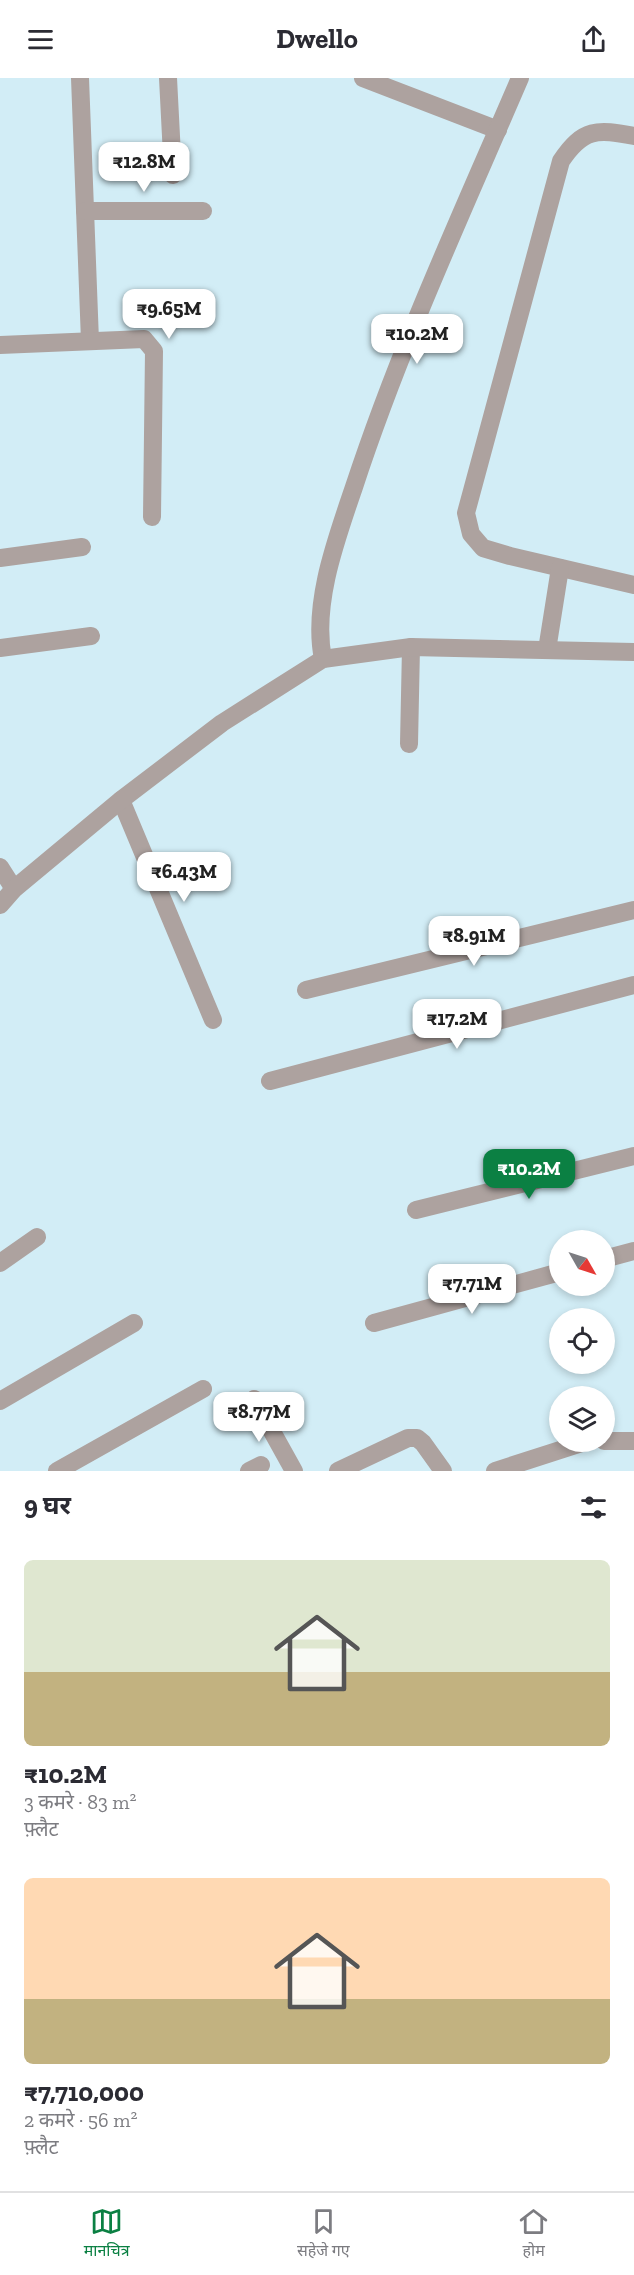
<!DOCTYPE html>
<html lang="hi">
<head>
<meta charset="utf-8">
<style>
	body { margin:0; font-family:"Zilla Slab","Noto Sans Devanagari",serif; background:#f2f2f3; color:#2b2b33; height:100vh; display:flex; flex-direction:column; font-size:22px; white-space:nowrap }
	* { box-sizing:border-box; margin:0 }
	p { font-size:20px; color:#7c7c81 }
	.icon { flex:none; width:33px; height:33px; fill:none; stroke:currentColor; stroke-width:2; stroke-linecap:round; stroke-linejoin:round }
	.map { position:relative; height:1393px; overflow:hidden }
	.drawer { display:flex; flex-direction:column; background:#fff; flex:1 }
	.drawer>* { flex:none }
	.needle { width:39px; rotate:129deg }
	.tools { position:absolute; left:549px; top:1152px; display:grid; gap:12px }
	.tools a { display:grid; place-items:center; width:66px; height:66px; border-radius:50%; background:#fff; box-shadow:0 3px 9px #0003; font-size:30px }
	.price { position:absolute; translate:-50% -51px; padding:0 14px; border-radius:12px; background:#fff; color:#222; font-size:20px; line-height:39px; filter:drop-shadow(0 2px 3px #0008) }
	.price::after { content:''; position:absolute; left:50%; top:36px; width:18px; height:14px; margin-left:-9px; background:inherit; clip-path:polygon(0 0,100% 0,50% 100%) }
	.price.on { background:#0b8043; color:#fff }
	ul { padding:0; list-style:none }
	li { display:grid; align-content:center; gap:12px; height:318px; padding:0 24px }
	li span { display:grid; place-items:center; height:186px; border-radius:9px; color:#555 }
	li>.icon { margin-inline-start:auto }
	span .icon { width:108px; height:108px; fill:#fffc; stroke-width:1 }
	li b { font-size:26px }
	h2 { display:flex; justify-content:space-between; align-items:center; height:72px; padding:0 24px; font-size:26px }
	header { display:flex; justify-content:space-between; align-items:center; height:78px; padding:0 24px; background:#fff; font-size:27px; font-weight:800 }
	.menu { display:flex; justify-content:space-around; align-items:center; height:84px; border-top:2px solid #e1e1e2; background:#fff; font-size:16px; color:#7c7c81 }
	.menu a { display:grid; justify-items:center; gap:3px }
	.menu .on { color:#0b8043 }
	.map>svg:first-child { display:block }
</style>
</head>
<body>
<header><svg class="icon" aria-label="menu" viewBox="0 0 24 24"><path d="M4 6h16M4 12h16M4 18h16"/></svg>Dwello<svg class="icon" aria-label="share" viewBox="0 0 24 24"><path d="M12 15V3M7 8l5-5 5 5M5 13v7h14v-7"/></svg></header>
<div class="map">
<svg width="634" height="1393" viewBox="0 0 634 1393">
	<rect width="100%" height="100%" fill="#d2edf6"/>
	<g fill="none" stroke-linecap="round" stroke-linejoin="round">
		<g stroke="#ada29f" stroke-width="18">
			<polyline points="80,0 90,263"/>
			<polyline points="168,0 173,97"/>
			<polyline points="363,0 498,52"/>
			<path d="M634 58C597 51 583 50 561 83L466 435 471 456 483 470 510 478 634 507"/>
			<polyline points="85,133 203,133"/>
			<polyline points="0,267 144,261 154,273 152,439"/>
			<polyline points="0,480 82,469"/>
			<polyline points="0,570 91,558"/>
			<polyline points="547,572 560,490"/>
			<path d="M323 581C312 526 336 462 354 409 400 269 462 135 520 0"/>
			<polyline points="409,666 411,569"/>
			<polyline points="121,722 213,942"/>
			<polyline points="0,789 14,811"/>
			<polyline points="0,827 14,811 121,722 222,645 323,581 411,569 634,574"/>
			<polyline points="306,912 634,832"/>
			<polyline points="270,1003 634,907"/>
			<polyline points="416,1132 634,1078"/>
			<polyline points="604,1181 634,1173"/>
			<polyline points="0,1185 37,1159"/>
			<polyline points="374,1245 560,1194"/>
			<polyline points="254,1321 294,1393"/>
			<polyline points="0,1323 134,1245"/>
			<polyline points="604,1363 634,1363"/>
			<polyline points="57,1393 203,1311"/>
			<polyline points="249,1393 261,1387"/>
			<polyline points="338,1393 408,1360 417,1360 423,1365 443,1393"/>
			<polyline points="495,1393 585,1364"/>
		</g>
	</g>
</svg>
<div class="tools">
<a><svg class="needle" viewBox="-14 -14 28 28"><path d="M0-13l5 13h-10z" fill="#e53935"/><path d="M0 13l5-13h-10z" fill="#7c7c81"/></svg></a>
<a><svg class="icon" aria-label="locate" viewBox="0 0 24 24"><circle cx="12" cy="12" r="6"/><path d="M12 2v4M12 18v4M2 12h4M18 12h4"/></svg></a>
<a><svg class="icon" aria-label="layers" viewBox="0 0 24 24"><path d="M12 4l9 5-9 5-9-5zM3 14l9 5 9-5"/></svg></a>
</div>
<b class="price" style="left:144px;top:115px">₹12.8M</b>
<b class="price" style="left:169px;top:262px">₹9.65M</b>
<b class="price" style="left:417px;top:287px">₹10.2M</b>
<b class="price" style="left:184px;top:825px">₹6.43M</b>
<b class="price" style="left:474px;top:889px">₹8.91M</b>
<b class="price" style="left:457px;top:972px">₹17.2M</b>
<b class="price on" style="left:529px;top:1122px">₹10.2M</b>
<b class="price" style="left:472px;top:1237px">₹7.71M</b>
<b class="price" style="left:259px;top:1365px">₹8.77M</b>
</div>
<section class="drawer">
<h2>9 घर<svg class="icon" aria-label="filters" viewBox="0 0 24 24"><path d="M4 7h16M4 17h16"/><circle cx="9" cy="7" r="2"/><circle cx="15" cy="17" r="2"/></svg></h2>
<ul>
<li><span style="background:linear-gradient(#dfe7d0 60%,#c2b280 0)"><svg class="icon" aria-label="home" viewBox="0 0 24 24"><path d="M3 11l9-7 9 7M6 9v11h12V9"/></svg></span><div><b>₹10.2M</b><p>3 कमरे · 83 m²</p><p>फ़्लैट</p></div></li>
<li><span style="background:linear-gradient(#ffd9b3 65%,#c2b280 0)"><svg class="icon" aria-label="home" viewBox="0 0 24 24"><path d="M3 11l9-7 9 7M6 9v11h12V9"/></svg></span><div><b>₹7,710,000</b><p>2 कमरे · 56 m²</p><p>फ़्लैट</p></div></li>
</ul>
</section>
<nav class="menu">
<a class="on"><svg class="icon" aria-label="map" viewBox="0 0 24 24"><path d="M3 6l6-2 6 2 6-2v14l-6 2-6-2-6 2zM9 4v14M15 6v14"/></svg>मानचित्र</a>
<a><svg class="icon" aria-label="saved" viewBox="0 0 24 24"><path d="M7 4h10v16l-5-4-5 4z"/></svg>सहेजे गए</a>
<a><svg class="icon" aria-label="home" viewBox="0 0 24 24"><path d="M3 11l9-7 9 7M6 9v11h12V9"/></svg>होम</a>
</nav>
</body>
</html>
